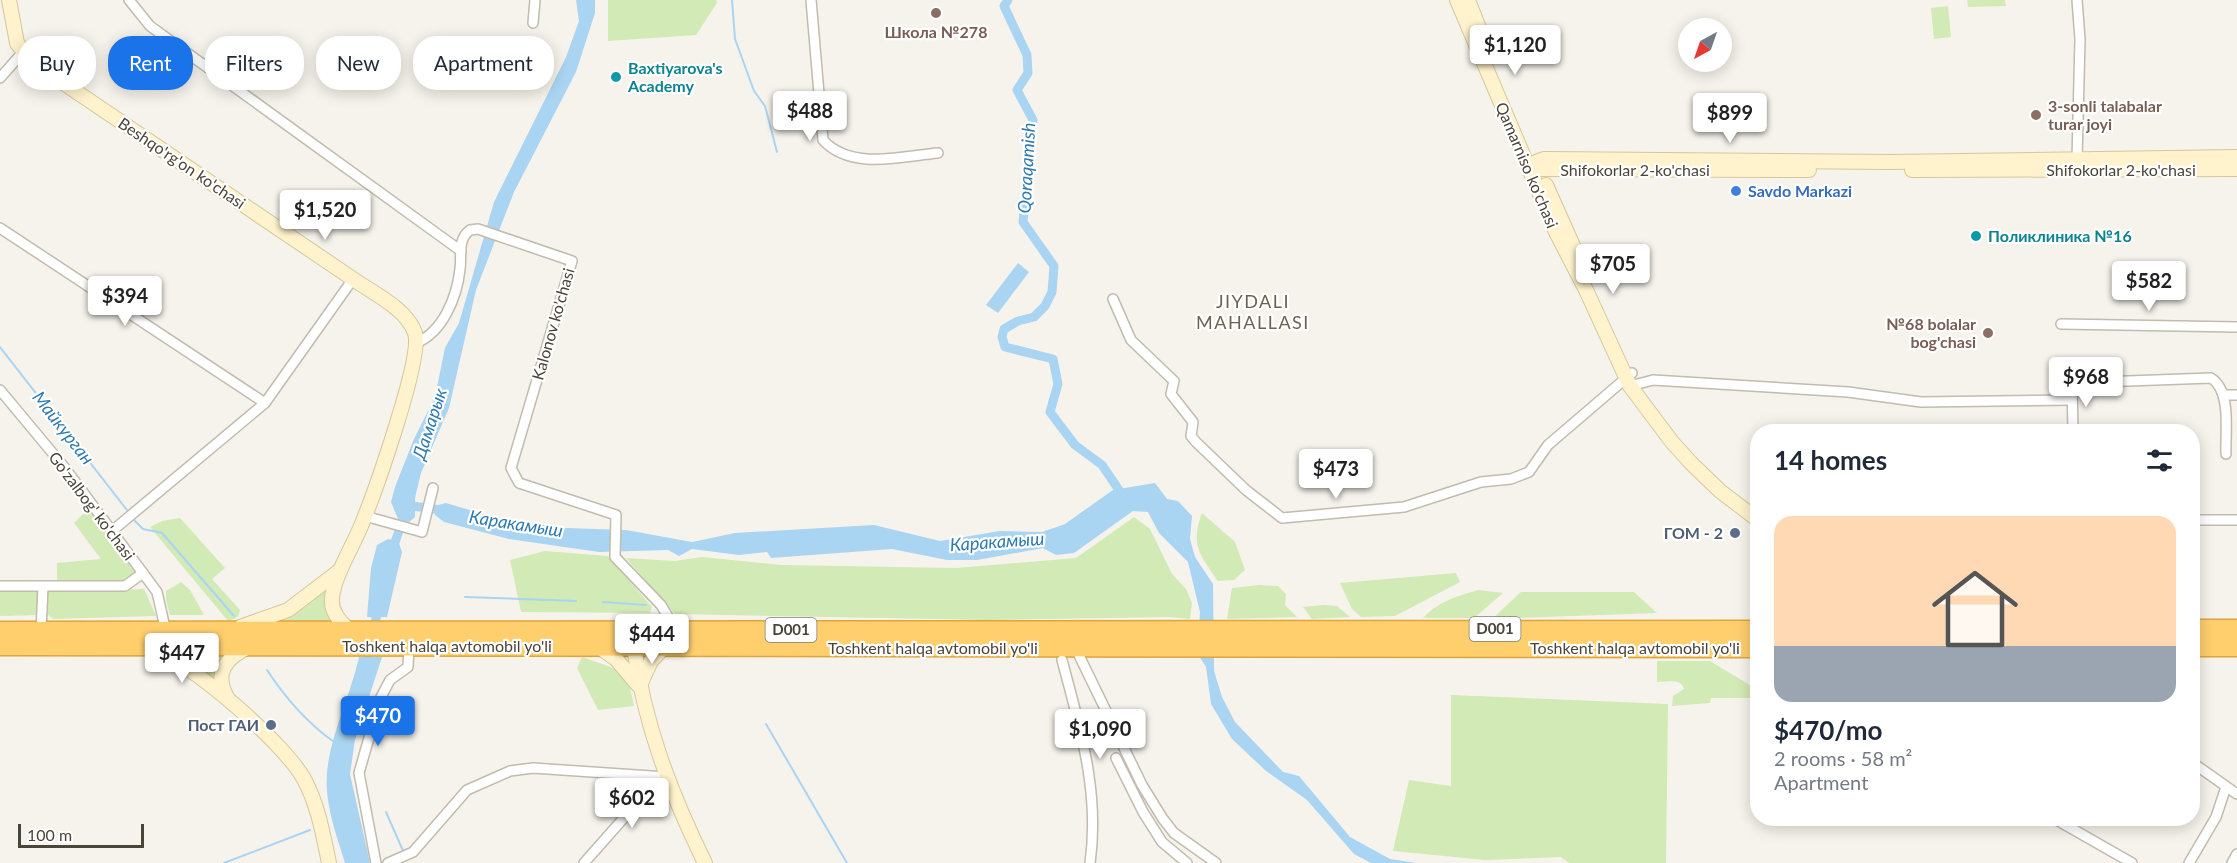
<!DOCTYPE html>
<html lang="en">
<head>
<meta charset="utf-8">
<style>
	body { margin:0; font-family:Lato,sans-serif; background:#f6f6f7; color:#1f2937; height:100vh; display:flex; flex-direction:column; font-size:22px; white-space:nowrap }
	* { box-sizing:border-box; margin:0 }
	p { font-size:20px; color:#747a83 }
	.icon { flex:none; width:33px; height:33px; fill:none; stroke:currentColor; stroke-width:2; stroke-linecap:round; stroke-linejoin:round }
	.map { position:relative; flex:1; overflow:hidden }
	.side { position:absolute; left:1750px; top:424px; width:450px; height:402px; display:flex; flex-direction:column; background:#fff; border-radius:24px; box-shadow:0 3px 15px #0003 }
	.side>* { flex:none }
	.hud { position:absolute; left:18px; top:36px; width:570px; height:54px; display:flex; gap:12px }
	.needle { width:39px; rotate:220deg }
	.tools { position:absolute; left:1678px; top:18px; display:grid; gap:12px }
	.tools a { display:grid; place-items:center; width:54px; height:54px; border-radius:50%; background:#fff; box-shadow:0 3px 15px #0003; font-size:30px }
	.scale { position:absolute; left:18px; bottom:15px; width:126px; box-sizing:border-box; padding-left:6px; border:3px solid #4b4439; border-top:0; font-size:16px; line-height:21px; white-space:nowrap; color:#4b4439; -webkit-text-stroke:4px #fff; paint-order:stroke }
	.price { position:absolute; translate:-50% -51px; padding:0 14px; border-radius:6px; background:#fff; color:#222; font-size:20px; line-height:39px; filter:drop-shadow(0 2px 3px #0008) }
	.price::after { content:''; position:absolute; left:50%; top:36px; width:18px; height:14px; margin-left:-9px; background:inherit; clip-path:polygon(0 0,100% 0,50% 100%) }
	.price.current { background:#1a73e8; color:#fff }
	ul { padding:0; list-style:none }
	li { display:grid; align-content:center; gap:12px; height:318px; padding:0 24px }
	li+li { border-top:2px solid #e0e1e3 }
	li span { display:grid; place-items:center; height:186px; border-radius:18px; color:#555 }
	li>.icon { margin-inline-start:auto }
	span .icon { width:108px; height:108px; fill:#fffc; stroke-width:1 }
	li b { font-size:26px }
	h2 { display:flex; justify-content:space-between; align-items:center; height:72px; padding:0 24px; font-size:26px }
	.pill { padding:0 21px; border-radius:24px; background:#fff; box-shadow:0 3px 15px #0003; font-size:21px; line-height:54px }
	.pill.current { background:#1a73e8; color:#fff }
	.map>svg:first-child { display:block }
</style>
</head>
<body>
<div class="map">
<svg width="2237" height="863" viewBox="0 0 2237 863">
	<rect width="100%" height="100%" fill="#f6f3ec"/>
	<g fill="#d2eab5">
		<polygon points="608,0 716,0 717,3 696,35 608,41"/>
		<polygon points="1967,0 2005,0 2006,6 1968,7"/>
		<polygon points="1948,6 1951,37 1934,39 1931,8"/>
		<polygon points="88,509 135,572 126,580 57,584 57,563 101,559 74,523"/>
		<path d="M1202 513 1235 542 1245 570 1234 580 1218 581C1200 555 1190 545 1202 513Z"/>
		<polygon points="1134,517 1150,529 1172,574 1186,589 1192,603 1190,619 1170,617 989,620 675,614 626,558 675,561 702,557 781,565 957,568 1076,558"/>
		<polygon points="180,518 225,568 212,579 240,610 238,617 228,621 150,527 162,521"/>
		<polygon points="545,551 608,556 652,607 650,613 521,612 510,560"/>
		<polygon points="1456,573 1460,582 1395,616 1361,617 1352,609 1340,583"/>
		<polygon points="181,582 190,590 204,615 170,615 166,600 166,591"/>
		<polygon points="1259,585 1278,586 1286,594 1285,605 1297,617 1227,619 1232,588"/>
		<polygon points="144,589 156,616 53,619 47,614 45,595 49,592"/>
		<polygon points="328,589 327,609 330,622 276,622"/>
		<path d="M1479 590 1503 593 1474 618H1423C1439 601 1457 596 1479 590Z"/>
		<polygon points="0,591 39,591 39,615 0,616"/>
		<polygon points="1521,592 1634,592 1657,613 1492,619"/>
		<polygon points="1323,605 1337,606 1350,617 1312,619 1303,607"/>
		<polygon points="178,657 224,657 213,679"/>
		<path d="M582 657C615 669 628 667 634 706L598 710 577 668Z"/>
		<path d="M1657 661H1710L1758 690V698H1711L1710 703 1672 706 1673 696 1684 689C1681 678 1667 682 1657 682Z"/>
		<polygon points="1451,695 1668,704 1666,863 1569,863 1561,857 1485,860 1393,851 1409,780 1451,786"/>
	</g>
	<g fill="#a9d4f2">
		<polygon points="576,0 595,0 595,13 576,72 514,192 476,290 449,408 421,473 415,498 415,517 409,522 398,519 391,502 395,487 414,439 435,397 445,348 459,323 494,202 566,57 579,21"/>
		<polygon points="1018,263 1029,272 998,313 986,305"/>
		<polygon points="1155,483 1167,499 1178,501 1192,516 1190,539 1195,557 1213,584 1214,671 1222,697 1235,722 1283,772 1299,776 1350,837 1390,859 1416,863 1371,863 1354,854 1307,800 1266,771 1232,739 1211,704 1206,667 1197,653 1200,612 1188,562 1159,533 1148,512 1133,511 1074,553 1056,555 1043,548 977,560 947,560 892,549 771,558 767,552 739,555 692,549 679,556 668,550 599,552 509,539 444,522 435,515 438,505 446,503 500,519 566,528 626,530 692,542 735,533 874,525 940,541 1000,531 1042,532 1065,524 1113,490"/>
		<polygon points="388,539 398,541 402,552 387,617 367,617 371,568 377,545"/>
		<path d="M359 657H382L355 740 350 774 370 863H345C338 840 329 816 327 791 323 749 350 699 359 657Z"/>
	</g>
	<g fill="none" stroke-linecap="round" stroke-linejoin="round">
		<g stroke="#a9d4f2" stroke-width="2">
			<polyline points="732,0 735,39 754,91 765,106 777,152"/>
			<polyline points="0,347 127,510"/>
			<polyline points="133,519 143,529 162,533 234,616"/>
			<polyline points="465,597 576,601"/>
			<polyline points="603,602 646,605"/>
			<path d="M267 670C286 699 306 722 334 742"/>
			<polyline points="766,724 847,863"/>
			<polyline points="386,812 404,853"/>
			<polyline points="224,863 310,830"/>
		</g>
		<g stroke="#a9d4f2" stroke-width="9">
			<polyline points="1008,0 1004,6 1027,55 1028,73 1017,90 1033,120 1023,222 1054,266 1052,292 1045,306 1034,317 1018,321 1004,329 1002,337 1005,347 1053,359 1058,384 1050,412 1075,445 1102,465 1123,496"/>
			<polyline points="405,505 449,511"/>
			<polyline points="392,551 403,519"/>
			<polyline points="365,668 379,605"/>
		</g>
		<g stroke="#c2bbae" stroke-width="12">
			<g id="street">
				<polyline points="129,0 150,26 461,251"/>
				<path d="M811 0 823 140C851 171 903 156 938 153"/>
				<polyline points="2077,0 2080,39 2077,160"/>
				<polyline points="533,23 535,0"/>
				<polyline points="0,78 23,52"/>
				<polyline points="0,228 265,403"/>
				<polyline points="1113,299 1131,340 1174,381 1171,394 1193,422 1191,436 1196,442 1246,490 1282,518 1404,507 1481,482 1511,479 1529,472 1548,445 1632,373"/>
				<polyline points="2061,324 2237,327"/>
				<path d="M416 343C443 332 457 297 460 269 462 255 457 240 470 230L478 229 572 261 511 468 519 483 616 515 615 557 661 605 676 630"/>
				<polyline points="1630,386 1653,380 1848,392 1921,402 2072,400"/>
				<polyline points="0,390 65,468 157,592 166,632"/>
				<polyline points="2223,395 2237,395"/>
				<path d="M2073 432 2072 383 2211 378C2232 391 2225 433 2226 454"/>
				<polyline points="365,516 422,532 433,488"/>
				<polyline points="2193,520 2237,520"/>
				<polyline points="112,531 265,403 353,279"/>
				<polyline points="0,586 125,586 143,573"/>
				<polyline points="41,632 43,587"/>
				<polyline points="1075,647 1142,785 1163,819 1174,833 1216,863"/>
				<path d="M1062 660C1080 728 1100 792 1090 863"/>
				<polyline points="1116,758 1143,812 1162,842 1187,863"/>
				<polyline points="2193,763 2237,794"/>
				<polyline points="2055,819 2132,863"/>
				<polyline points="376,863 359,773 380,699 390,680 408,667 409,646"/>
				<polyline points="388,863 413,852 467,790 510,771 533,768 666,777"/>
				<polyline points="584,863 660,777"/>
				<polyline points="2189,863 2216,817 2226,787"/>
				<polyline points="2232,863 2237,854"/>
			</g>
		</g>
		<g stroke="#d6c79b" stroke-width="16">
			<g id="secondary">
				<path d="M9 0 17 43 31 61 353 279C373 293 407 309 415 333 423 358 373 497 361 526 353 546 333 578 332 599 331 614 342 623 352 633"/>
				<polyline points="1457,0 1556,232 1586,290 1630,386 1672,442 1691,463 1720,491 1758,520"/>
				<polyline points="1468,0 1486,46"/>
				<polyline points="1529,169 1536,162 1544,159 1890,162 2237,157"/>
				<polyline points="1529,169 1809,170"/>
				<polyline points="1912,170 2237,169"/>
				<polyline points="1546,185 1582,266"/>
				<polyline points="240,627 288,610 339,571"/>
				<polyline points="599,647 616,659 638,685"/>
				<path d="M634 647C644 724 671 794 705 863"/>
				<path d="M151 648C190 661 284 743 304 779 318 805 323 834 329 863"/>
				<polyline points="640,685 651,661 664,647"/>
				<path d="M228 699C213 674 225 658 249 647"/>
			</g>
		</g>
		<g stroke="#e0a43c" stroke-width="21">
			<g id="highway">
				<polyline points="2193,629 2237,629"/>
				<polyline points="0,631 1758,630"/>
				<polyline points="0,646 1758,648"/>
				<polyline points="2193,647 2237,647"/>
			</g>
		</g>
		<use href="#street" stroke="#fff" stroke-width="9"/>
		<use href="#secondary" stroke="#fff3cd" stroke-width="14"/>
		<use href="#highway" stroke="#ffcf6e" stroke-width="18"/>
	</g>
	<g fill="#8d6e63" stroke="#fff" stroke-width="2">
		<circle cx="936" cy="13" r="6"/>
		<circle cx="2036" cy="115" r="6"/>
		<circle cx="1988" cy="333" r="6"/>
	</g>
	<g fill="#0f9aa8" stroke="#fff" stroke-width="2">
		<circle cx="616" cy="77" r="6"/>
		<circle cx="1976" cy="236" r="6"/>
	</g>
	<circle fill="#3f7fe0" stroke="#fff" stroke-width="2" cx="1736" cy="191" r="6"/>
	<g fill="#5c6f8a" stroke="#fff" stroke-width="2">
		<circle cx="1735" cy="533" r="6"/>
		<circle cx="271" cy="725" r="6"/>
	</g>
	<g text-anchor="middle" stroke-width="4.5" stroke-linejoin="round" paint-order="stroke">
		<g fill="#fff" stroke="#817c74" stroke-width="1.5">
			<rect x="1469.5" y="617" width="51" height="24" rx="4.5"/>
			<rect x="765.5" y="618" width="51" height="24" rx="4.5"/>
		</g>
		<g font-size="15" font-weight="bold" fill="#4b4439">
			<text x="1495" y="634">D001</text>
			<text x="791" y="635">D001</text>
		</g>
		<g font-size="16" font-weight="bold" fill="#785e54" stroke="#fff">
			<text x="936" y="38">Школа №278</text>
			<text x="2048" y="112" text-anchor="start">3-sonli talabalar<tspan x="2048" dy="18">turar joyi</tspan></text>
			<text x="1976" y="330" text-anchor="end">№68 bolalar<tspan x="1976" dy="18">bog'chasi</tspan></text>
		</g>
		<g font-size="16" font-weight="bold" fill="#0d838f" stroke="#fff" text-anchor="start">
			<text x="628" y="74">Baxtiyarova's<tspan x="628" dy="18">Academy</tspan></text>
			<text x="1988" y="242">Поликлиника №16</text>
		</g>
		<g font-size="16" fill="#4b4439" stroke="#fff">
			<text transform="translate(182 163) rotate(34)" y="6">Beshqo'rg'on ko'chasi</text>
			<text transform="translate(1527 165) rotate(67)" y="6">Qamarniso ko'chasi</text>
			<text x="1635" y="176">Shifokorlar 2-ko'chasi</text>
			<text x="2121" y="176">Shifokorlar 2-ko'chasi</text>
			<text transform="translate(553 324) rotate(-74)" y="6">Kalonov ko'chasi</text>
			<text transform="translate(92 506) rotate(53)" y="6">Go'zalbog' ko'chasi</text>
			<text x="447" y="652">Toshkent halqa avtomobil yo'li</text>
			<text x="933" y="654">Toshkent halqa avtomobil yo'li</text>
			<text x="1635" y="654">Toshkent halqa avtomobil yo'li</text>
		</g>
		<g font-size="16" font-weight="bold" fill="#366cbe" stroke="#fff" text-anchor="start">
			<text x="1748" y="197">Savdo Markazi</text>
		</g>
		<g font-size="16" font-weight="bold" fill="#4e5e75" stroke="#fff" text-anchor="end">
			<text x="1723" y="539">ГОМ - 2</text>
			<text x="259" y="731">Пост ГАИ</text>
		</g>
		<g font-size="18" font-style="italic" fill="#2e7ab2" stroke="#fff">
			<text transform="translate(1027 168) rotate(-87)" y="6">Qoraqamish</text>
			<text transform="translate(430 424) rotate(-72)" y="6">Дамарык</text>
			<text transform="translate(63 428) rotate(52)" y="6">Майкурган</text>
			<text transform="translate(516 524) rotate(9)" y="6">Каракамыш</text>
			<text transform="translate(997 542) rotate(-4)" y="6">Каракамыш</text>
		</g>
		<g font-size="18" letter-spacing="1.5" fill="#6e6250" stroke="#fff">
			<text x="1253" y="308">JIYDALI<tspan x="1253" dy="21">MAHALLASI</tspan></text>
		</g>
	</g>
</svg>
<div class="tools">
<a><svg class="needle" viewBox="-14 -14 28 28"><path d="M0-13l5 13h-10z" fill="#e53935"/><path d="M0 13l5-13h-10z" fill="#747a83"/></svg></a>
</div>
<div class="scale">100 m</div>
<b class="price" style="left:1515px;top:76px">$1,120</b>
<b class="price" style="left:810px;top:142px">$488</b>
<b class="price" style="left:1730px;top:144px">$899</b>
<b class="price" style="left:325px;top:241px">$1,520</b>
<b class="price" style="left:1613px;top:295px">$705</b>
<b class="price" style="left:2149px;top:312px">$582</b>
<b class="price" style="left:125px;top:327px">$394</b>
<b class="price" style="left:2086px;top:408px">$968</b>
<b class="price" style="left:1336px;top:500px">$473</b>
<b class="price" style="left:652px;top:665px">$444</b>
<b class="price" style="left:182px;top:684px">$447</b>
<b class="price current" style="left:378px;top:747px">$470</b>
<b class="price" style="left:1100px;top:760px">$1,090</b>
<b class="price" style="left:632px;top:829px">$602</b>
<div class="hud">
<a class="pill">Buy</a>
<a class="pill current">Rent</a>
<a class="pill">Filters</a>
<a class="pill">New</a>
<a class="pill">Apartment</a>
</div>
<section class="side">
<h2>14 homes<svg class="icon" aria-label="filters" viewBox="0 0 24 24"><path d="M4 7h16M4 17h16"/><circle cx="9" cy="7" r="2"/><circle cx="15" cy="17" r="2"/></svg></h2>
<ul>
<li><span style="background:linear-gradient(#ffd9b3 70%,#9aa5b1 0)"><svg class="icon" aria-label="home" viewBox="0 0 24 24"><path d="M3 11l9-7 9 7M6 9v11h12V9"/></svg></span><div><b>$470/mo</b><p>2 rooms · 58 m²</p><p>Apartment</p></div></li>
</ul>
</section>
</div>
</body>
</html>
